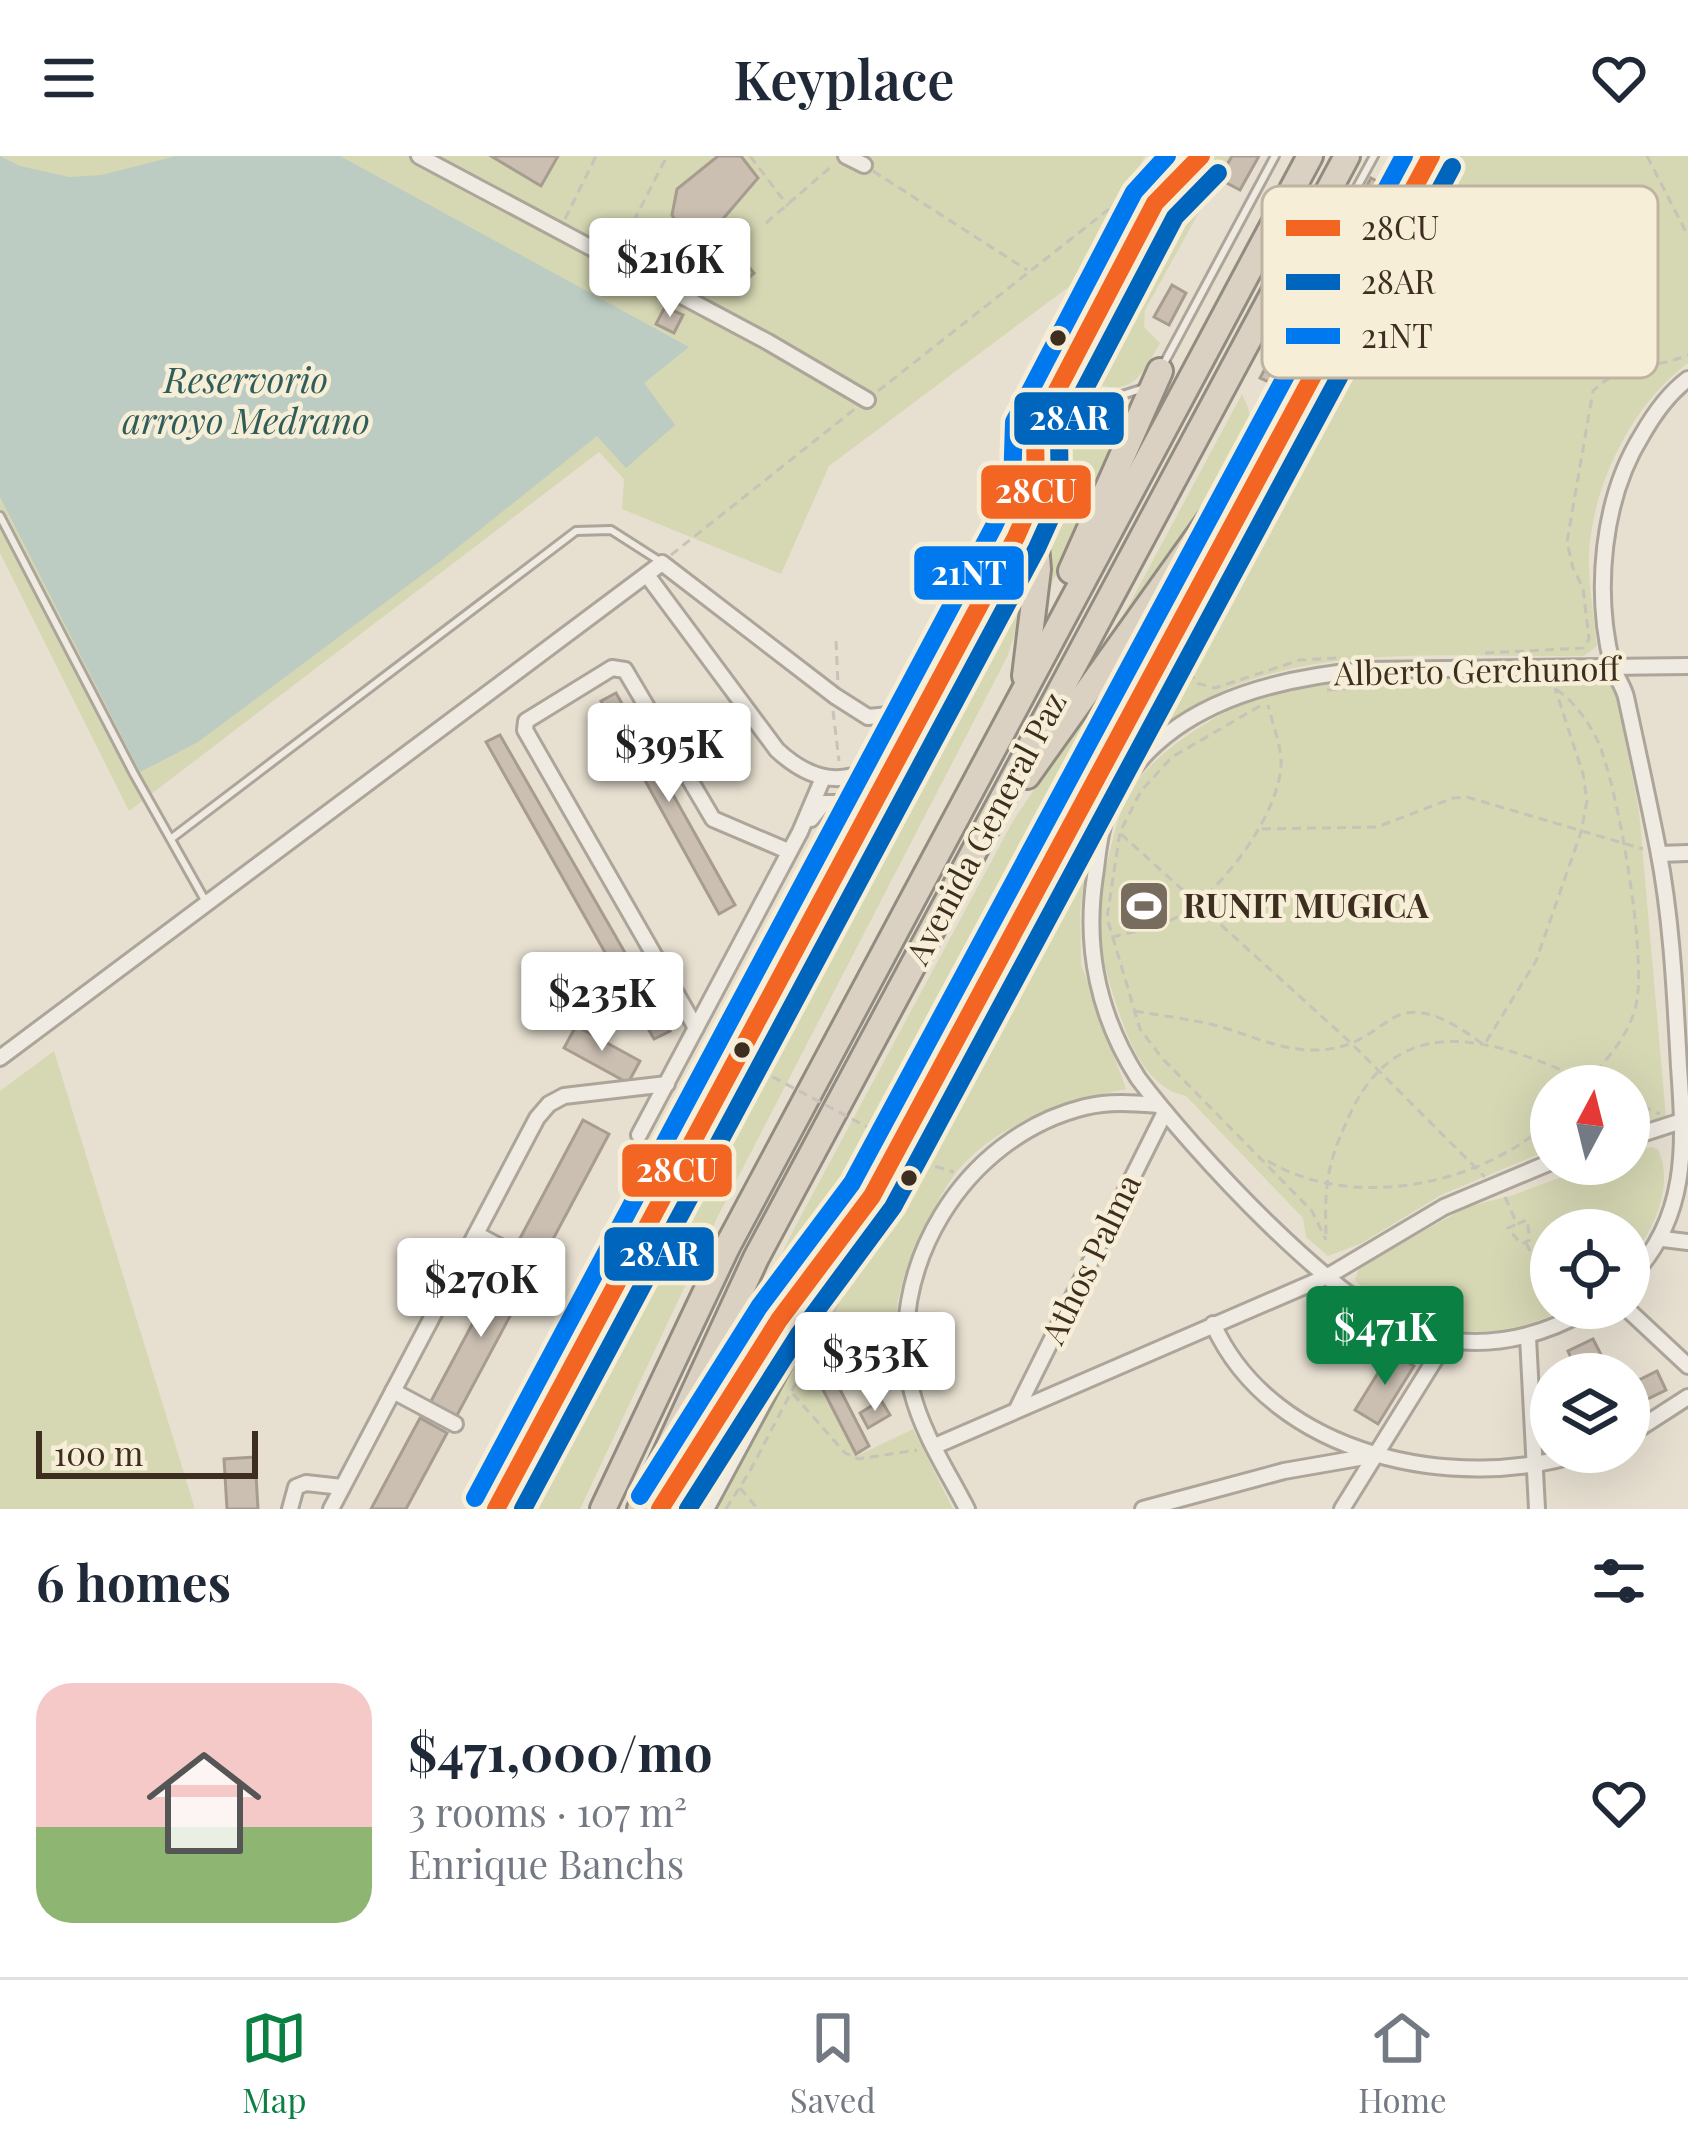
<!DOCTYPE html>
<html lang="en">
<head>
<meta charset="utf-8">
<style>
	body { margin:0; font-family:"Playfair Display",serif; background:#f2f2f3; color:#1f2937; height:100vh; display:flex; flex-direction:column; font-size:45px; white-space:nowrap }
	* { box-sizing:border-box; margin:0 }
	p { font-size:39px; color:#747a83 }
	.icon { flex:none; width:66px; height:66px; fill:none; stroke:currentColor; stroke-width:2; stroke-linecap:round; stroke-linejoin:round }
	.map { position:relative; height:1353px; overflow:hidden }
	.panel { display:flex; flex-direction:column; background:#fff; flex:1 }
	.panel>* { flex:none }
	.needle { width:78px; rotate:7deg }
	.buttons { position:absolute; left:1530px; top:909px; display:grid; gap:24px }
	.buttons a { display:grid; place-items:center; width:120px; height:120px; border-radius:50%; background:#fff; box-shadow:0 12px 48px #0002; font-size:60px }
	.scale { position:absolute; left:36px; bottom:30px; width:222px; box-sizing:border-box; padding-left:12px; border:6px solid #3d2e20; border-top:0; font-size:33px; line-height:42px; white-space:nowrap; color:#3d2e20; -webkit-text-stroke:9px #f7eed8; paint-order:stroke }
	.price { position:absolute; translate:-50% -102px; padding:0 27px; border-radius:12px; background:#fff; color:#222; font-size:39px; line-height:78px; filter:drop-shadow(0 3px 6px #0008) }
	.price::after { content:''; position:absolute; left:50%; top:72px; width:36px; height:27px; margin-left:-18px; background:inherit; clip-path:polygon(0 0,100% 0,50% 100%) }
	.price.on { background:#0b8043; color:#fff }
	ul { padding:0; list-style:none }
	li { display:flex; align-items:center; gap:36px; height:300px; padding:0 36px }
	li span { display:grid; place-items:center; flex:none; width:336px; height:240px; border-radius:36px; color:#555 }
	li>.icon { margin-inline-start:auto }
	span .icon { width:144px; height:144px; fill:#fffc; stroke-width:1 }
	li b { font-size:51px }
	h2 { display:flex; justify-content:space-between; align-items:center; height:144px; padding:0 36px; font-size:51px }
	header { display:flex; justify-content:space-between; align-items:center; height:156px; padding:0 36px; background:#fff; font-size:54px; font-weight:600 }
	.menu { display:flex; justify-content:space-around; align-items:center; height:168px; border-top:3px solid #e0e1e3; background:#fff; font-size:33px; color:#747a83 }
	.menu a { display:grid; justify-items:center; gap:6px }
	.menu .on { color:#0b8043 }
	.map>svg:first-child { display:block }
</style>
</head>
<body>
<header><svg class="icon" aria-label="menu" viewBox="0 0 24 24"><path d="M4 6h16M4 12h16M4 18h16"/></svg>Keyplace<svg class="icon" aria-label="heart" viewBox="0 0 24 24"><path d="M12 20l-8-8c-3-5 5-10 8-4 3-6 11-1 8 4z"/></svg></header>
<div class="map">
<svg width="1688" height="1353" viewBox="0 0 1688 1353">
	<rect width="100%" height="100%" fill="#e7e0d1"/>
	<g fill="#d6d7b3">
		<polygon points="0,0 1145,0 1082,121 829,310 781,418 622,353 624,323 599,296 129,655 0,397"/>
		<path d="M1213 0H1230L1145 154 1144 171 1160 187C1142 218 1134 241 1093 227Z"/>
		<polygon points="1415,0 1420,0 1194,422 1191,421"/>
		<path d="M1441 0H1688V207C1635 246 1597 320 1590 386 1586 419 1594 457 1597 490L1584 500C1420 503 1226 473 1114 621L1110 619Z"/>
		<path d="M1242 238C1248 250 1252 260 1249 274 1238 332 1143 443 1105 494Z"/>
		<polygon points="1135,246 1048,436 1047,438 1044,348 1076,264 1088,247 1107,251"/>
		<polygon points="1024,386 1025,449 1007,501 718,1060 580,1353 507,1353"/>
		<polygon points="1186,408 1087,610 859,1040 706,1259 703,1258 794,1073 1013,665"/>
		<path d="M1604 521 1615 532 1639 655 1666 961 1629 970V930H1551V993L1441 1039 1360 1088 1328 1100 1306 1081 1303 1062 1186 940C1141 931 1125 874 1112 835 1096 787 1098 740 1111 691 1116 671 1121 649 1133 631 1158 592 1230 548 1275 535 1292 530 1312 531 1329 529 1420 519 1513 523 1604 521Z"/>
		<path d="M1086 676 1090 679 1080 757 1081 808 1126 933C1066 945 995 967 955 1018 940 1037 930 1062 919 1084 906 1112 895 1141 896 1172L817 1222 857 1300 913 1273 953 1353H715L1078 677Z"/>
		<polygon points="54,895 195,1353 0,1353 0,935"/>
		<path d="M1651 991 1658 993C1675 1030 1653 1076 1629 1104V1074H1551V1152H1567C1492 1191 1416 1181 1355 1124L1359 1111 1467 1051 1513 1039 1596 1008H1629V998Z"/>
		<polygon points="805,1146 694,1353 670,1353"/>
	</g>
	<polygon fill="#bcccc2" points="0,0 20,10 69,21 102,19 176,0 340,0 689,191 644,227 675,269 626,312 597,280 442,404 198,586 140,616 0,341"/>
	<g fill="#cbbfb2" stroke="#a89c90" stroke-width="3">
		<polygon points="491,0 558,0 541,30"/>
		<polygon points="718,0 741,0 758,22 722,64 707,73 689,73 676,66 672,59 677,33"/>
		<polygon points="1232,0 1259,0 1240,34 1219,23"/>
		<polygon points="1371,22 1394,34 1359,100 1335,88"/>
		<polygon points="1332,86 1350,96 1280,231 1260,222"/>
		<polygon points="731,90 754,117 738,131 714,103"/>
		<polygon points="1172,129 1186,137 1169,169 1154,161"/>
		<polygon points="665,151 683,159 674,177 656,168"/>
		<polygon points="616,537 735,749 719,758 601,545"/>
		<polygon points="500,579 670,875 654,883 486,586"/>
		<polygon points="576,870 640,905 628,927 564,892"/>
		<polygon points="583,964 609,978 543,1102 517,1088"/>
		<polygon points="506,1105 532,1119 455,1263 429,1249"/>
		<polygon points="1593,1183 1611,1218 1578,1218 1568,1195"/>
		<polygon points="1391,1196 1414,1210 1378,1268 1355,1254"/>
		<polygon points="830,1214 869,1290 856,1298 817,1222"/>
		<polygon points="1657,1215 1666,1234 1629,1252 1629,1229"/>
		<polygon points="881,1244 890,1259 868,1272 860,1257"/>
		<polygon points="420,1262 447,1277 406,1353 371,1353"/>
		<polygon points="255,1301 258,1353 227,1353 224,1303"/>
	</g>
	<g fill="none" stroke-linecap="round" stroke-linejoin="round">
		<g stroke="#ada599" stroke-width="12">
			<g id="lane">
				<polyline points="1162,211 1275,0"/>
				<polyline points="1084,234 1116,241 1141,233"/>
				<polyline points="1036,321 1035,277 1040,267 1155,47 1186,15"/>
				<polyline points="1229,334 1344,117 1326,88 1374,0"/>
				<polyline points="0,360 134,618 206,746"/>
				<polyline points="1149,508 1194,405"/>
				<polyline points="172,682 576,375 611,374 661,406"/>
				<polyline points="852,1217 874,1195 903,1185"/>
			</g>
		</g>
		<g stroke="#ada599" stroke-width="20">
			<g id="street">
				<polyline points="419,0 768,186 867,244"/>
				<polyline points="846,0 864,9"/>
				<path d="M647 419 777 594C819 633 850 627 898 603"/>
				<polyline points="811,663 824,647 841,647 849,654 855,684"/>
				<polyline points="1659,698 1688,697"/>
				<polyline points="696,872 525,574 526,565 612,512 625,514 713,663 788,695"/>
				<polyline points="0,902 662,407 835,540 868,561 889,559 909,542 946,476 973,452"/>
				<polyline points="639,979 800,676 823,622"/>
				<polyline points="1629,982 1688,963"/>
				<polyline points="476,1078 542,1113"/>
				<polyline points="1663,1083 1688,1086"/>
				<path d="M1629 1123C1688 1063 1685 991 1679 911 1675 838 1672 765 1658 693 1648 642 1637 592 1626 541 1623 529 1615 520 1612 508 1594 435 1602 343 1642 279 1654 258 1669 237 1688 223"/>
				<path d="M1591 1152C1538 1183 1483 1195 1423 1179 1341 1158 1190 991 1138 922 1099 861 1084 792 1095 720 1098 700 1099 676 1107 657 1151 553 1263 523 1366 514L1688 510"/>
				<polyline points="1626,1152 1688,1210"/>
				<path d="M1213 1168C1273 1301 1457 1338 1585 1296"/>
				<polyline points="1528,1181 1537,1353"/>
				<polyline points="393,1235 455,1268"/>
				<polyline points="1018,1251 1165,956"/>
				<polyline points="1629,1279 1688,1241"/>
				<polyline points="935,1290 1328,1120 1444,1051 1551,1006"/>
				<polyline points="290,1353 296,1331 306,1327 342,1331"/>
				<polyline points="331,1353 537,962 549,948 564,940 667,928"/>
				<path d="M967 1353C948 1316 922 1277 912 1236 882 1115 963 981 1085 951 1110 945 1133 947 1158 949"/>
				<polyline points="1143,1353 1284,1315 1376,1299"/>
				<polyline points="1342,1353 1447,1184"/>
			</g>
		</g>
		<g stroke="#9c958a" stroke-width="24">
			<g id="secondary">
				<polyline points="869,1048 1431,0"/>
				<polyline points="496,1353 1016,381 1094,205 1202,0"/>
				<polyline points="704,1353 847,1088"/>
			</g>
		</g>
		<g stroke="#928b80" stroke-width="30">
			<g id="highway">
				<polyline points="1071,415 1160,215"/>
				<polyline points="1025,520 1038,413 1032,345"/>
				<polyline points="1027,620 1228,338"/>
				<polyline points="603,1353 727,1091 1310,0"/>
				<polyline points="640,1353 756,1102 1347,0"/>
				<polyline points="660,1353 779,1164 872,1040"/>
			</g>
		</g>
		<g stroke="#c8c2b9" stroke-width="3" stroke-dasharray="9 6" stroke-linecap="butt">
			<polyline points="750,0 788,50"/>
			<polyline points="1647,0 1688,80"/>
			<polyline points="873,15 1027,114"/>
			<polyline points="700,61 714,77 678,109 682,115 720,85 727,93"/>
			<polyline points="565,63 596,0"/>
			<polyline points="766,67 833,9"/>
			<polyline points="620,92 667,0"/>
			<polyline points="1404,111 1461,0"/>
			<polyline points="878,235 1123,42 1153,16 1162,0"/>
			<polyline points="1262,354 1404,113 1394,108"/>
			<polyline points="671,399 856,252"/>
			<path d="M1209 449C1241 438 1242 400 1251 372"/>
			<polyline points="836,485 838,528"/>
			<path d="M1485 497 1583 492 1589 483 1583 432 1573 412 1567 386 1593 235C1625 204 1649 215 1688 199"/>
			<polyline points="1184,501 1196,527 1215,532 1300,504 1338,502"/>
			<path d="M1543 527C1568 534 1594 571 1602 596 1620 647 1645 792 1637 844 1631 879 1606 904 1583 930"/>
			<polyline points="1327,534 1407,529"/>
			<polyline points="1260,550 1172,601 1141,635 1120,676 1107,762 1140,873 1162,902 1312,1055 1326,1084"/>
			<polyline points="833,555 839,605"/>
			<polyline points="1262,673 1377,671 1453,642 1467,641 1643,693"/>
			<polyline points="1121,678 1351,887 1485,1021"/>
			<path d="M1112 781C1132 776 1156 772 1175 762 1219 740 1283 655 1281 604 1280 586 1272 566 1268 549"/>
			<path d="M1135 855C1162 860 1191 863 1218 870 1246 878 1279 893 1308 894 1399 897 1379 811 1484 889L1536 805 1581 676 1587 645 1583 618 1555 532"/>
			<polyline points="719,897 715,893 720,884"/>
			<polyline points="1629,944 1660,958"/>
			<polyline points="683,952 715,893 706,889"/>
			<path d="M1268 1005C1353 1056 1482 1029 1551 964"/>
			<polyline points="921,1006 954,1016"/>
			<polyline points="908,1012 916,1016 928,995 923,993 920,999"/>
			<polyline points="1505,1041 1517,1068 1527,1064 1530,1084 1521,1088 1508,1072 1517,1068"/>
			<polyline points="890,1063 916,1016"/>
			<path d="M1326 1078C1324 1023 1329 1002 1353 952 1407 844 1512 891 1597 930"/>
			<polyline points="1526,1087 1551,1136"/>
			<polyline points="793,1238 845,1297 858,1303 917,1294"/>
			<polyline points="740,1332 758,1353"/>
			<polyline points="726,1353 750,1315 881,1064"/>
		</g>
		<use href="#lane" stroke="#efebe3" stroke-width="6"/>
		<use href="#street" stroke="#efebe3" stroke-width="14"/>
		<use href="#secondary" stroke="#efebe3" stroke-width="18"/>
		<use href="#highway" stroke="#dad1c2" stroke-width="24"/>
		<polyline stroke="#c8c2b9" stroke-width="3" stroke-dasharray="9 6" stroke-linecap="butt" points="683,952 688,955 720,893 920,999 886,1061 890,1063"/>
		<g stroke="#f7eed8" stroke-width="27">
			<g id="bus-1">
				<polyline points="496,1353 1016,381 1036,336 1035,277 1040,267 1155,47 1201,0"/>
				<polyline points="660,1353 779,1164 872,1040 1431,0"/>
			</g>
		</g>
		<g stroke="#f7eed8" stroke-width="27">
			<g id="bus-2">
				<polyline points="523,1353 1037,392 1060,341 1059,282 1175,61 1218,17"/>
				<polyline points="688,1353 799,1178 893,1051 1452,11"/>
			</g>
		</g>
		<g stroke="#f7eed8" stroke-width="27">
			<g id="bus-3">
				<polyline points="640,1340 759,1151 852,1027 1404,0"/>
				<polyline points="475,1342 994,370 1012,331 1014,266 1134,36 1167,0"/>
			</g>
		</g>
		<use href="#bus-1" stroke="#f26522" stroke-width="18"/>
		<use href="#bus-2" stroke="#0065bd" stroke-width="18"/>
		<use href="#bus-3" stroke="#0079ef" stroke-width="18"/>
	</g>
	<defs>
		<g id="stadium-square" transform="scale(2.7)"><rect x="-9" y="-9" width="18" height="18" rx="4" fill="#786c5e" stroke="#f7eed8"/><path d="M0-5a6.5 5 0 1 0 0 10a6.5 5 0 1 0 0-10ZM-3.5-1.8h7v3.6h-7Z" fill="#fff"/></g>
	</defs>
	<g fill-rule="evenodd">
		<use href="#stadium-square" x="1144" y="750"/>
	</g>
	<g fill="#3d2e20" stroke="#f7eed8" stroke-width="4.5">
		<circle cx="1058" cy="182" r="10"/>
		<circle cx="742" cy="894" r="10"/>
		<circle cx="909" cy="1022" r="10"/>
	</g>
	<g text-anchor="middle" stroke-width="9" stroke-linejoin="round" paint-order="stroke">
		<g font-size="33" fill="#3d2e20" stroke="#f7eed8">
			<text transform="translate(1477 515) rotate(-1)" y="12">Alberto Gerchunoff</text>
			<text transform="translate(986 672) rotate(-62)" y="12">Avenida General Paz</text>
			<text transform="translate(1091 1103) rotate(-64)" y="12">Athos Palma</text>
		</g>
		<g font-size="33" font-weight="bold" fill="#3d2e20" stroke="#f7eed8" text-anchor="start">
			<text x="1183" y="762">RUNIT MUGICA</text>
		</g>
		<g font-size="36" font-style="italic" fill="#2f5d5a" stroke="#f7eed8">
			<text x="246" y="237">Reservorio<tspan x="246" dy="41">arroyo Medrano</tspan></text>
		</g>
	</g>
	<rect x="1262" y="30" width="396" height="192" rx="18" fill="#f7eed8" stroke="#bfb4a1" stroke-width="3"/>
	<rect x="1286" y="64" width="54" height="16" fill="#f26522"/>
	<rect x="1286" y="118" width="54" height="16" fill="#0065bd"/>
	<rect x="1286" y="172" width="54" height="16" fill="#0079ef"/>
	<g font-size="33" fill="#3d2e20">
		<text x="1361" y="84">28CU</text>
		<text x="1361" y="138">28AR</text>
		<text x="1361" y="192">21NT</text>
	</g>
	<g stroke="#f7eed8" stroke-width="4.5">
		<rect x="1012" y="234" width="114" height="57" rx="12" fill="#0065bd"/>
		<rect x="979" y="307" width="114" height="58" rx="12" fill="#f26522"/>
		<rect x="912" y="388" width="114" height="58" rx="12" fill="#0079ef"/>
		<rect x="620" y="986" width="114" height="57" rx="12" fill="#f26522"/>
		<rect x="602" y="1069" width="114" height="58" rx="12" fill="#0065bd"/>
	</g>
	<g font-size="33" text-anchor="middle" font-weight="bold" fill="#fff">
		<text x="1069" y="274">28AR</text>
		<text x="1036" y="347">28CU</text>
		<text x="969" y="429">21NT</text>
		<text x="677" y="1026">28CU</text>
		<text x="659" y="1110">28AR</text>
	</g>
</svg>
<div class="buttons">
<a><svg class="needle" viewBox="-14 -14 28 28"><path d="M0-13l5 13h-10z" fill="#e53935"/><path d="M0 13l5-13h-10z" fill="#747a83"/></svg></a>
<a><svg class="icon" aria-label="locate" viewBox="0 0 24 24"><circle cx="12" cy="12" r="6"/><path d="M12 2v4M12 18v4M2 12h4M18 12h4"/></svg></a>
<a><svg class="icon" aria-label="layers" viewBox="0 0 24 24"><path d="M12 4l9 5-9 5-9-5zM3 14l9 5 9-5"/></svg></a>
</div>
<div class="scale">100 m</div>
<b class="price" style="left:670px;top:164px">$216K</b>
<b class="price" style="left:669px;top:649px">$395K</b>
<b class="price" style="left:602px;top:898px">$235K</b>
<b class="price" style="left:481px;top:1184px">$270K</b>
<b class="price on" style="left:1385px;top:1232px">$471K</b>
<b class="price" style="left:875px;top:1258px">$353K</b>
</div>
<section class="panel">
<h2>6 homes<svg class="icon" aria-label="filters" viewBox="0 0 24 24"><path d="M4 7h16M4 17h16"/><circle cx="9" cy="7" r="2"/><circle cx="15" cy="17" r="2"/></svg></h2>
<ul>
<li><span style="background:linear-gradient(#f6c9c9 60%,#8fb573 0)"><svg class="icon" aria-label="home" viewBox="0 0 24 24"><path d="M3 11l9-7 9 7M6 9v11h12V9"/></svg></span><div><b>$471,000/mo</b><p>3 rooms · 107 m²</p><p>Enrique Banchs</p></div><svg class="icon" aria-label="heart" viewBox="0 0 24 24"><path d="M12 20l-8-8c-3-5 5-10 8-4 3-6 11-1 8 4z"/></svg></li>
</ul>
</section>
<nav class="menu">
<a class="on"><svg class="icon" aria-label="map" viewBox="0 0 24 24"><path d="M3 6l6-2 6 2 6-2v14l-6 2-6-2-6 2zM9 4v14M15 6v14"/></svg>Map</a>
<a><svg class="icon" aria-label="saved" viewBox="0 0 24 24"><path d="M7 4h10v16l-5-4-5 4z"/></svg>Saved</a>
<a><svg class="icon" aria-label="home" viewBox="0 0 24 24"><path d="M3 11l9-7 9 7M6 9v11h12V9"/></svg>Home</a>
</nav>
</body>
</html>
